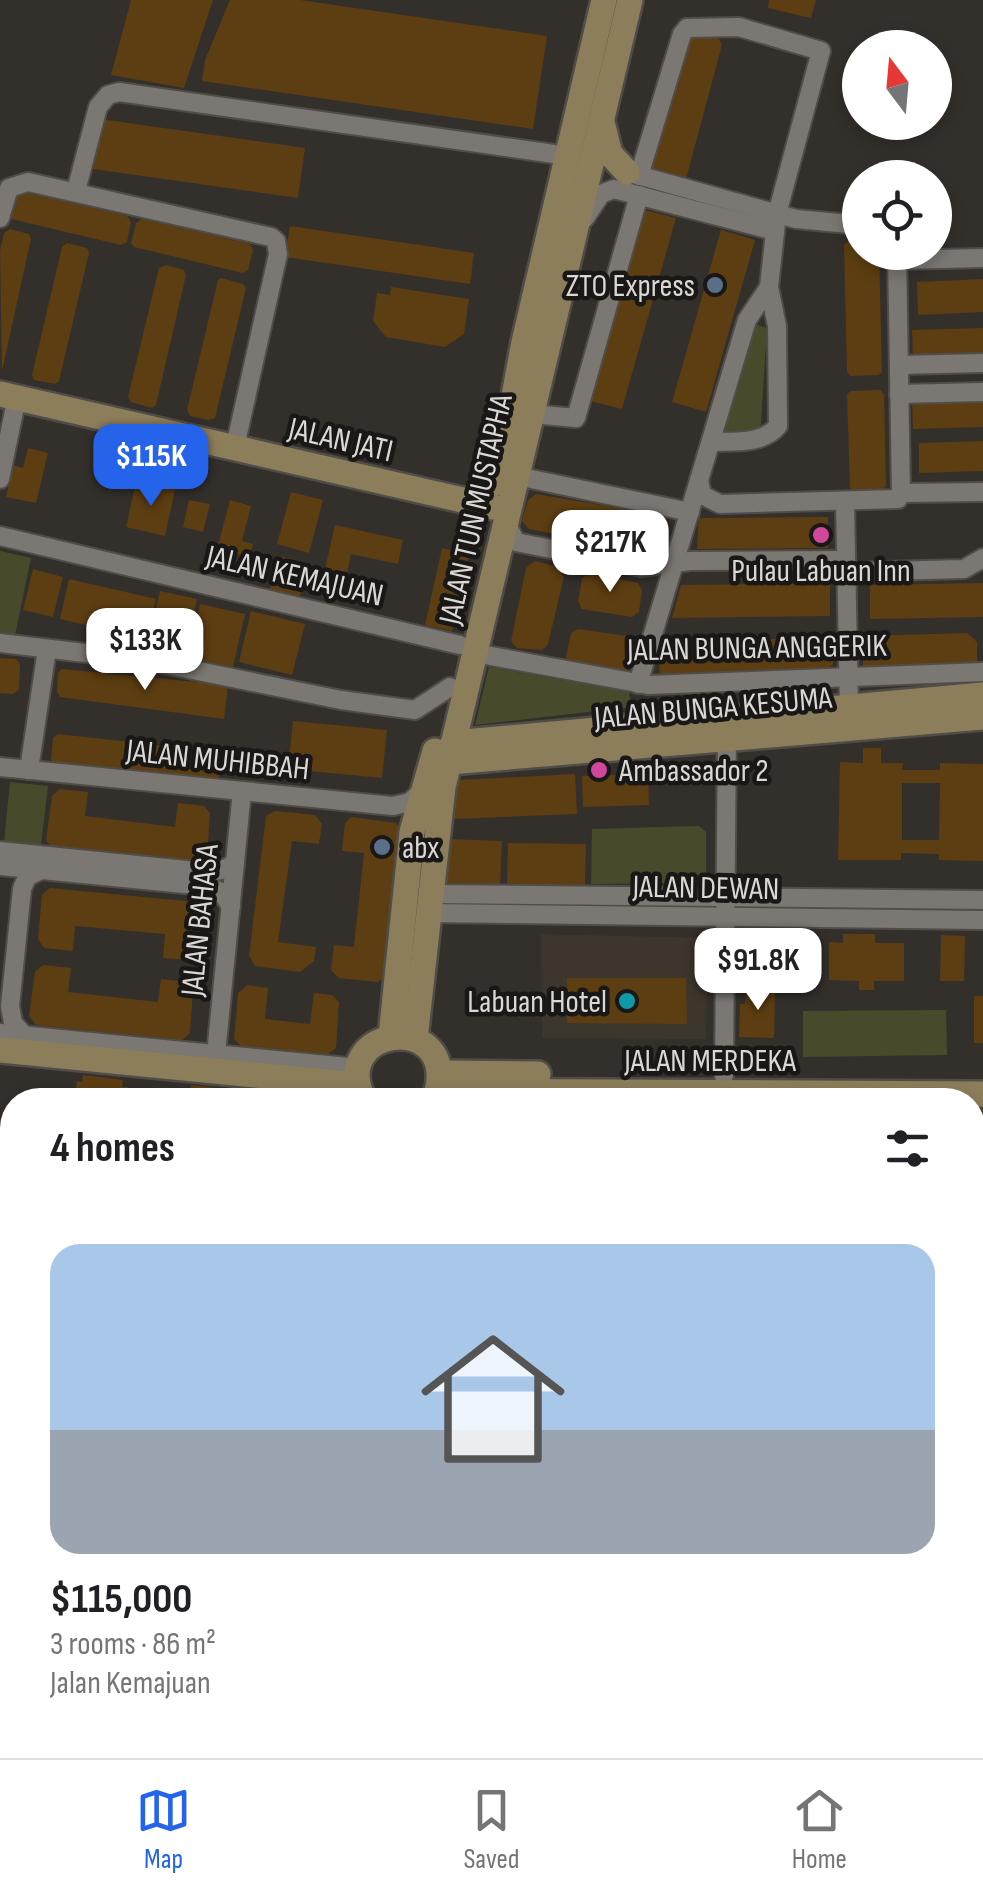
<!DOCTYPE html>
<html lang="en">
<head>
<meta charset="utf-8">
<style>
	body { margin:0; font-family:"Sofia Sans Condensed",sans-serif; background:#f6f6f6; color:#202124; height:100vh; display:flex; flex-direction:column; font-size:38px; white-space:nowrap }
	* { box-sizing:border-box; margin:0 }
	p { font-size:32px; color:#757577 }
	.icon { flex:none; width:55px; height:55px; fill:none; stroke:currentColor; stroke-width:2; stroke-linecap:round; stroke-linejoin:round }
	.map { position:relative; flex:1; overflow:hidden }
	.drawer { position:absolute; left:0px; top:1088px; width:985px; height:672px; display:flex; flex-direction:column; background:#fff; border-radius:40px 40px 0 0; box-shadow:0 5px 15px #0003 }
	.drawer>* { flex:none }
	.needle { width:65px; rotate:344deg }
	.tools { position:absolute; left:842px; top:30px; display:grid; gap:20px }
	.tools a { display:grid; place-items:center; width:110px; height:110px; border-radius:50%; background:#fff; box-shadow:0 5px 15px #0003; font-size:50px }
	.price { position:absolute; translate:-50% -85px; padding:0 22px; border-radius:20px; background:#fff; color:#222; font-size:32px; line-height:65px; filter:drop-shadow(0 2px 5px #0008) }
	.price::after { content:''; position:absolute; left:50%; top:60px; width:30px; height:22px; margin-left:-15px; background:inherit; clip-path:polygon(0 0,100% 0,50% 100%) }
	.price.selected { background:#2563eb; color:#fff }
	ul { padding:0; list-style:none }
	li { display:grid; align-content:center; gap:20px; height:530px; padding:0 50px }
	li span { display:grid; place-items:center; height:310px; border-radius:30px; color:#555 }
	li>.icon { margin-inline-start:auto }
	span .icon { width:180px; height:180px; fill:#fffc; stroke-width:1 }
	li b { font-size:42px }
	h2 { display:flex; justify-content:space-between; align-items:center; height:120px; padding:0 50px; font-size:42px }
	.tabs { display:flex; justify-content:space-around; align-items:center; height:140px; border-top:2px solid #e0e0e0; background:#fff; font-size:28px; color:#757577 }
	.tabs a { display:grid; justify-items:center; gap:5px }
	.tabs .selected { color:#2563eb }
	.map>svg:first-child { display:block }
</style>
</head>
<body>
<div class="map">
<svg width="983" height="1758" viewBox="0 0 983 1758">
	<rect width="100%" height="100%" fill="#332f2b"/>
	<polygon fill="#3d362c" points="541,934 708,938 706,1039 542,1038"/>
	<g fill="#474b2b">
		<polygon points="758,325 767,328 761,424 754,434 724,435 722,432 753,328"/>
		<polygon points="0,551 31,558 14,640 0,638"/>
		<polygon points="489,667 629,692 631,707 475,725"/>
		<polygon points="10,782 48,786 41,845 4,842"/>
		<polygon points="699,826 706,832 706,878 703,883 591,884 592,829"/>
		<polygon points="946,1010 947,1055 803,1057 803,1011"/>
		<polygon points="972,1100 983,1100 983,1304 973,1305"/>
	</g>
	<polygon fill="#001233" stroke="#414d63" stroke-width="2.5" points="12,1283 12,1748 972,1748 973,1571 983,1572 983,1758 0,1758 0,1284"/>
	<g fill="none" stroke-linecap="round" stroke-linejoin="round">
		<g stroke="#c6d8f2" stroke-width="2.5" stroke-dasharray="12 10" stroke-linecap="butt">
			<polyline points="0,1685 12,1697"/>
			<polyline points="0,1711 12,1724"/>
			<polyline points="36,1748 46,1758"/>
			<polyline points="52,1748 63,1758"/>
			<polyline points="64,1748 75,1758"/>
			<polyline points="25,1758 25,1748"/>
		</g>
	</g>
	<g fill="#5d3e12" fill-rule="evenodd">
		<polygon points="131,0 213,0 184,88 111,75"/>
		<polygon points="230,0 300,0 547,36 533,129 202,81 205,60"/>
		<polygon points="769,0 816,0 811,18 768,8"/>
		<polygon points="689,35 718,37 722,45 686,179 651,170"/>
		<polygon points="100,119 305,148 298,198 93,169"/>
		<polygon points="19,191 127,216 131,222 127,242 121,245 11,219 8,214 13,193"/>
		<polygon points="640,209 676,218 622,409 586,400"/>
		<polygon points="142,219 250,244 253,250 248,270 243,273 134,247 131,243 136,223"/>
		<polygon points="290,226 474,253 470,284 285,257"/>
		<polygon points="10,229 29,234 31,239 2,371 0,251 4,233"/>
		<polygon points="721,230 755,240 706,412 672,402"/>
		<polygon points="860,240 860,252 879,252 882,372 878,375 851,376 847,372 844,245 849,241"/>
		<polygon points="67,243 87,248 89,253 59,381 55,384 34,380 32,375 62,247"/>
		<polygon points="166,265 184,270 186,275 156,405 152,408 131,402 128,397 159,268"/>
		<polygon points="221,278 243,284 246,288 215,418 208,420 190,416 187,410 218,280"/>
		<polygon points="983,279 983,312 918,315 917,282"/>
		<polygon points="391,287 469,299 464,334 445,347 386,337 373,321 377,293 390,295"/>
		<polygon points="983,328 983,357 913,359 912,330"/>
		<polygon points="880,390 884,394 886,486 882,490 853,491 850,487 847,394 851,391"/>
		<polygon points="983,400 983,427 913,429 912,402"/>
		<polygon points="983,441 983,471 919,473 919,443"/>
		<polygon points="28,448 48,453 36,503 6,497 13,465 23,468"/>
		<polygon points="136,482 175,490 165,536 126,527"/>
		<polygon points="291,492 323,500 309,553 277,544"/>
		<polygon points="536,494 641,512 648,521 645,545 635,551 529,529 522,521 528,500"/>
		<polygon points="189,500 210,504 203,532 183,527"/>
		<polygon points="230,500 251,506 242,541 253,544 250,557 217,549"/>
		<polygon points="828,517 828,548 697,549 699,518"/>
		<polygon points="335,525 403,540 398,564 351,554 347,573 325,569"/>
		<polygon points="442,548 469,554 452,631 425,625"/>
		<polygon points="279,556 308,563 299,599 269,592"/>
		<polygon points="535,561 558,567 564,577 548,644 542,650 517,648 511,641 526,568"/>
		<polygon points="33,569 63,577 53,617 23,610"/>
		<polygon points="590,573 638,583 642,590 639,612 632,617 582,609 578,601 582,578"/>
		<polygon points="69,579 156,599 147,639 60,619"/>
		<polygon points="830,583 830,616 672,618 681,585"/>
		<polygon points="983,583 983,617 870,619 870,585"/>
		<polygon points="160,591 197,599 185,654 147,645"/>
		<polygon points="200,604 245,614 233,667 188,658"/>
		<polygon points="251,611 305,624 292,675 239,662"/>
		<polygon points="578,629 627,636 632,645 628,669 620,674 570,664 566,657 571,633"/>
		<polygon points="967,633 977,642 977,664 863,667 863,636"/>
		<polygon points="832,638 833,664 824,672 660,675 659,658 663,658 663,650 671,641"/>
		<polygon points="0,658 16,659 20,664 19,690 13,694 0,693"/>
		<polygon points="62,669 228,685 224,719 60,697 57,692 58,673"/>
		<polygon points="293,721 387,730 382,778 288,769"/>
		<polygon points="58,734 218,752 221,756 219,777 215,781 55,764 51,760 53,738"/>
		<path d="M863 748H881V763H903L902 770H940V763L983 764V861L939 860V854L901 853V860H838L840 762 863 763ZM902 783H940L939 840H902Z"/>
		<polygon points="575,774 577,814 453,819 451,812 459,780"/>
		<polygon points="648,774 649,805 583,807 582,776"/>
		<polygon points="60,789 88,792 85,816 175,827 178,803 204,806 210,813 207,857 199,864 53,849 46,840 52,796"/>
		<polygon points="275,811 315,815 322,824 319,844 292,841 278,942 316,947 314,961 300,972 255,966 249,956 266,816"/>
		<polygon points="351,817 396,823 402,832 389,974 378,982 339,978 331,970 334,945 354,947 364,853 342,851 345,823"/>
		<polygon points="447,839 502,841 500,885 445,883"/>
		<polygon points="508,843 586,844 585,886 507,885"/>
		<polygon points="50,888 196,902 203,911 197,955 189,960 163,958 165,934 75,926 73,951 44,948 38,939 42,895"/>
		<polygon points="843,934 875,934 875,943 904,943 904,981 874,981 874,990 859,990 859,981 829,980 829,942 843,943"/>
		<polygon points="941,935 965,936 964,981 940,981"/>
		<polygon points="752,943 770,943 774,965 769,965 769,973 750,972"/>
		<polygon points="43,965 71,968 68,992 158,1002 161,979 187,982 193,989 190,1033 182,1040 36,1025 29,1016 35,972"/>
		<polygon points="567,978 686,978 687,1024 567,1023"/>
		<polygon points="247,985 268,988 265,1019 310,1024 314,993 332,995 339,1002 336,1048 328,1054 242,1047 234,1039 238,993"/>
		<polygon points="746,987 775,988 774,1038 739,1037 740,1004 745,1004"/>
		<rect x="974" y="996" width="9" height="47"/>
		<polygon points="83,1075 123,1080 122,1087 128,1087 127,1100 74,1100 77,1081 82,1082"/>
		<polygon points="191,1085 227,1089 227,1096 241,1097 241,1100 183,1100 184,1090 190,1091"/>
		<polygon points="972,1369 983,1370 983,1540 972,1527"/>
	</g>
	<g fill="none" stroke-linecap="round" stroke-linejoin="round">
		<g stroke="#504d49" stroke-width="22">
			<g id="street">
				<polyline points="627,172 796,219 860,225"/>
				<polyline points="76,191 98,107 108,95 119,92 568,156"/>
				<polyline points="0,218 9,188 28,182 271,237 276,241 278,254 235,447"/>
				<polyline points="585,218 601,194 614,189 775,231"/>
				<polyline points="897,260 983,258"/>
				<polyline points="899,365 983,363"/>
				<polyline points="899,394 983,392"/>
				<polyline points="532,414 576,418 639,195"/>
				<path d="M711 442C733 441 762 445 778 426L777 326 769 287"/>
				<polyline points="517,476 690,512"/>
				<polyline points="0,479 17,397"/>
				<polyline points="699,480 702,495 720,504 898,499 901,493 897,252"/>
				<polyline points="901,493 983,492"/>
				<polyline points="845,502 849,707"/>
				<polyline points="506,523 516,542 641,567 690,561 846,560"/>
				<polyline points="0,536 460,645"/>
				<polyline points="847,572 964,569 983,558"/>
				<polyline points="0,643 144,660 341,700 415,710 450,687"/>
				<polyline points="475,653 648,685 983,672"/>
				<polyline points="638,684 747,320 769,287 777,214 821,51 739,27 687,28 682,34 639,176"/>
				<polyline points="0,767 393,806 410,802 422,791"/>
				<polyline points="29,770 47,649"/>
				<polyline points="0,851 206,872 221,870 235,864"/>
				<polyline points="0,866 205,886 221,892 231,906"/>
				<polyline points="430,894 983,900"/>
				<polyline points="428,913 983,920"/>
				<polyline points="0,1033 358,1068"/>
				<polyline points="24,1035 13,1023 10,1006 22,889 27,877 41,870"/>
				<polyline points="216,1054 242,791"/>
				<polyline points="724,1076 727,728"/>
				<polyline points="972,1313 983,1313"/>
			</g>
		</g>
		<g stroke="#504d49" stroke-width="30">
			<g id="secondary">
				<polyline points="603,126 610,154 627,172"/>
				<polyline points="0,394 493,507"/>
				<polyline points="498,483 524,342 604,0"/>
				<polyline points="453,743 983,695"/>
				<polyline points="449,762 983,717"/>
				<polyline points="391,1036 412,832 435,751"/>
				<polyline points="415,1039 443,787 630,0"/>
				<polyline points="0,1050 357,1085"/>
				<polyline points="440,1073 538,1074"/>
				<polyline points="437,1091 983,1094"/>
				<path d="M364 1100C327 1028 452 1010 438 1088"/>
			</g>
		</g>
		<use href="#street" stroke="#7b7772" stroke-width="18"/>
		<use href="#secondary" stroke="#8d7e5b" stroke-width="25"/>
	</g>
	<g fill="#5c6f8a" stroke="#191816" stroke-width="4">
		<circle cx="715" cy="285" r="10"/>
		<circle cx="382" cy="847" r="10"/>
	</g>
	<g fill="#d1479c" stroke="#191816" stroke-width="4">
		<circle cx="821" cy="535" r="10"/>
		<circle cx="599" cy="770" r="10"/>
	</g>
	<circle fill="#0f9aa8" stroke="#191816" stroke-width="4" cx="627" cy="1001" r="10"/>
	<g text-anchor="middle" stroke-width="9" stroke-linejoin="round" paint-order="stroke">
		<g font-size="32" fill="#dad7d4" stroke="#191816" text-anchor="end">
			<text x="695" y="296">ZTO Express</text>
			<text x="821" y="581" text-anchor="middle">Pulau Labuan Inn</text>
			<text x="619" y="781" text-anchor="start">Ambassador 2</text>
			<text x="402" y="858" text-anchor="start">abx</text>
			<text x="607" y="1012">Labuan Hotel</text>
		</g>
		<g font-size="32" fill="#dad7d4" stroke="#191816">
			<text transform="translate(341 439) rotate(13)" y="11">JALAN JATI</text>
			<text transform="translate(475 509) rotate(-77)" y="11">JALAN TUN MUSTAPHA</text>
			<text transform="translate(295 575) rotate(13)" y="11">JALAN KEMAJUAN</text>
			<text transform="translate(757 647) rotate(-1)" y="11">JALAN BUNGA ANGGERIK</text>
			<text transform="translate(713 707) rotate(-5)" y="11">JALAN BUNGA KESUMA</text>
			<text transform="translate(218 759) rotate(6)" y="11">JALAN MUHIBBAH</text>
			<text transform="translate(706 887) rotate(1)" y="11">JALAN DEWAN</text>
			<text transform="translate(199 920) rotate(-84)" y="11">JALAN BAHASA</text>
			<text x="710" y="1071">JALAN MERDEKA</text>
		</g>
	</g>
</svg>
<div class="tools">
<a><svg class="needle" viewBox="-14 -14 28 28"><path d="M0-13l5 13h-10z" fill="#e53935"/><path d="M0 13l5-13h-10z" fill="#757577"/></svg></a>
<a><svg class="icon" aria-label="locate" viewBox="0 0 24 24"><circle cx="12" cy="12" r="6"/><path d="M12 2v4M12 18v4M2 12h4M18 12h4"/></svg></a>
</div>
<b class="price selected" style="left:151px;top:509px">$115K</b>
<b class="price" style="left:610px;top:595px">$217K</b>
<b class="price" style="left:145px;top:693px">$133K</b>
<b class="price" style="left:758px;top:1013px">$91.8K</b>
<section class="drawer">
<h2>4 homes<svg class="icon" aria-label="filters" viewBox="0 0 24 24"><path d="M4 7h16M4 17h16"/><circle cx="9" cy="7" r="2"/><circle cx="15" cy="17" r="2"/></svg></h2>
<ul>
<li><span style="background:linear-gradient(#a9c7e8 60%,#9aa5b1 0)"><svg class="icon" aria-label="home" viewBox="0 0 24 24"><path d="M3 11l9-7 9 7M6 9v11h12V9"/></svg></span><div><b>$115,000</b><p>3 rooms · 86 m²</p><p>Jalan Kemajuan</p></div></li>
</ul>
</section>
</div>
<nav class="tabs">
<a class="selected"><svg class="icon" aria-label="map" viewBox="0 0 24 24"><path d="M3 6l6-2 6 2 6-2v14l-6 2-6-2-6 2zM9 4v14M15 6v14"/></svg>Map</a>
<a><svg class="icon" aria-label="saved" viewBox="0 0 24 24"><path d="M7 4h10v16l-5-4-5 4z"/></svg>Saved</a>
<a><svg class="icon" aria-label="home" viewBox="0 0 24 24"><path d="M3 11l9-7 9 7M6 9v11h12V9"/></svg>Home</a>
</nav>
</body>
</html>
